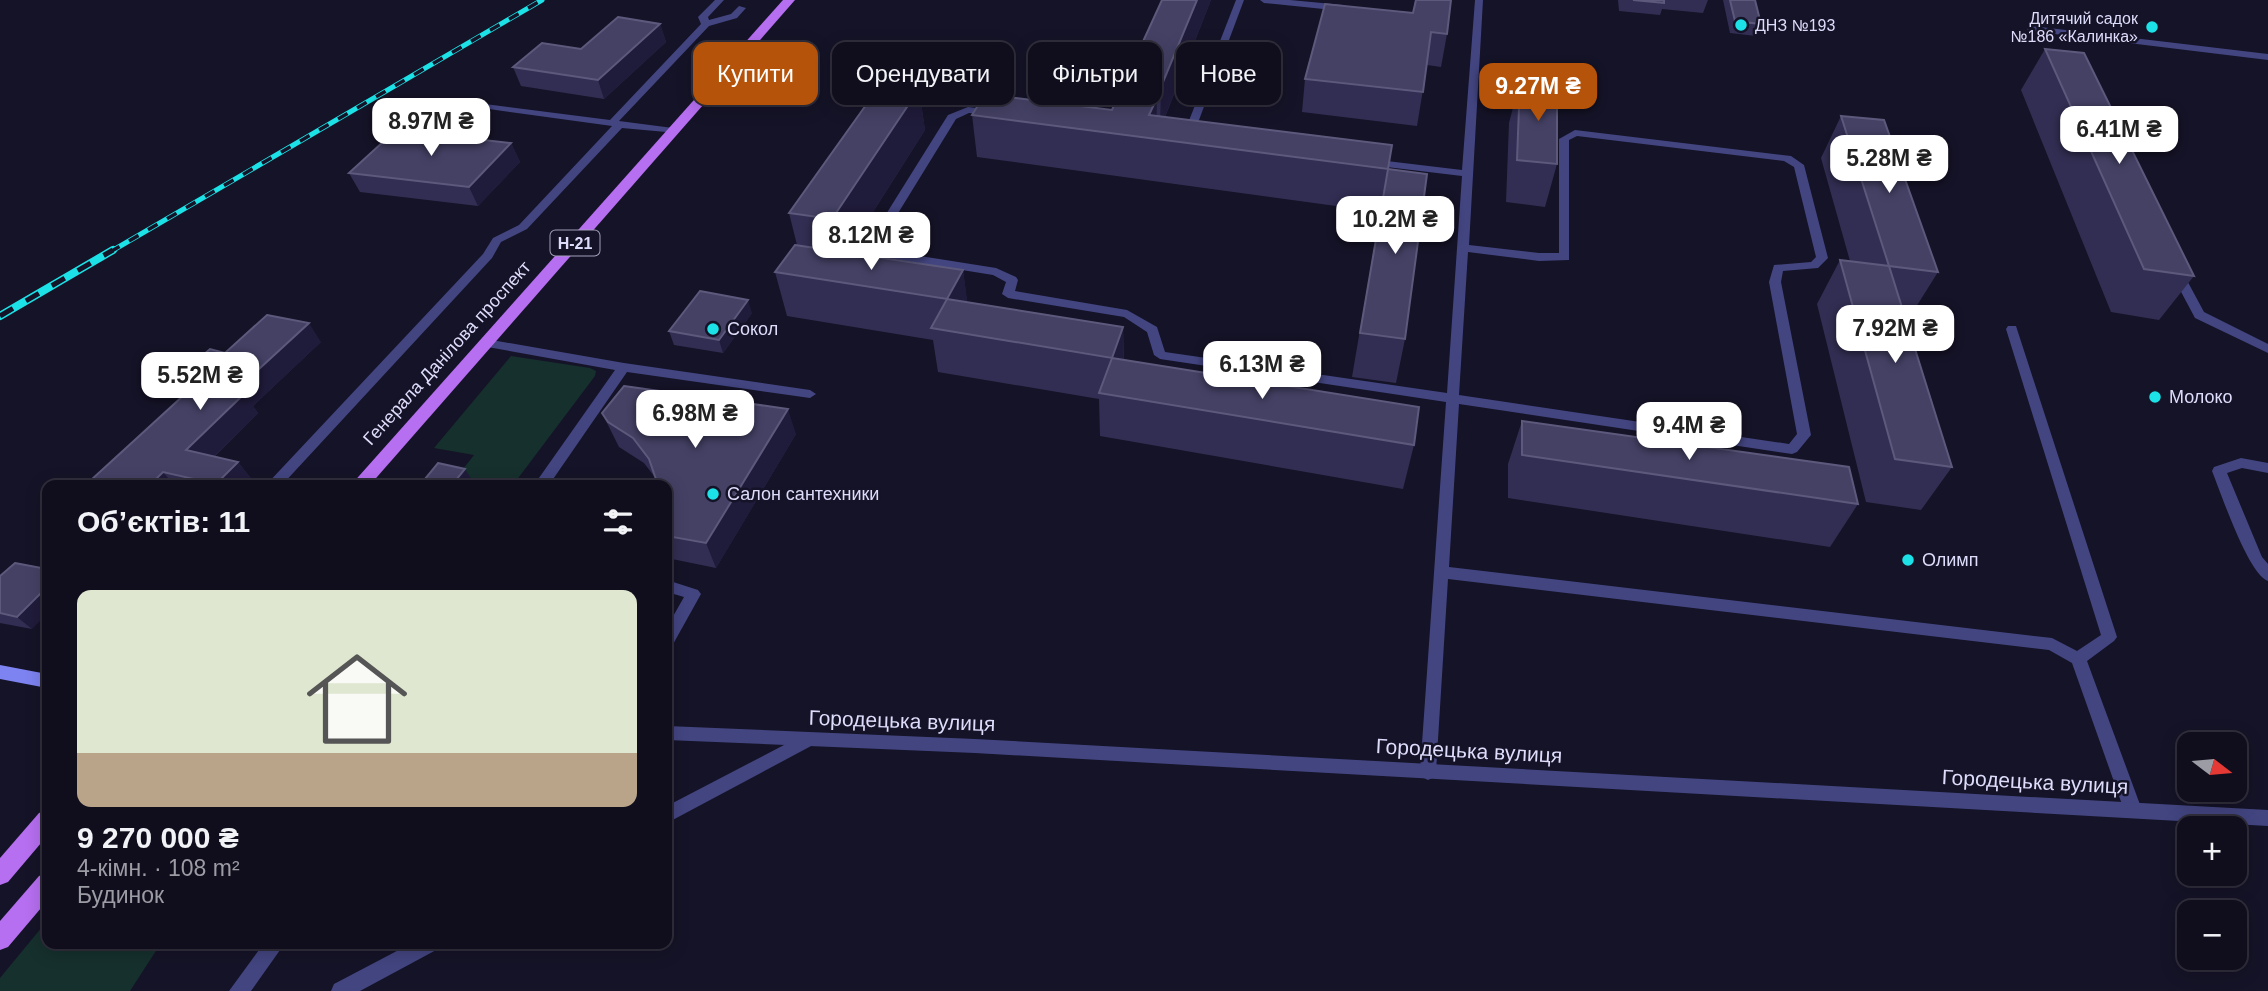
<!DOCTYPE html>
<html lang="uk">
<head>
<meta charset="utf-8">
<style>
	body { margin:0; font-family:Arial,sans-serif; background:#1e1c2a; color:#f1f3f6; height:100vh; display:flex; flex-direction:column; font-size:26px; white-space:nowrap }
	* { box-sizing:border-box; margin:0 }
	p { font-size:23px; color:#9c9ca4 }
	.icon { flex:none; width:38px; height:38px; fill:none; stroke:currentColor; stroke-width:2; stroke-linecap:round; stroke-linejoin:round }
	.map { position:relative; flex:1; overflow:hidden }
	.details { position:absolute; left:42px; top:480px; width:630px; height:469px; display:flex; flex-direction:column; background:#100e1d; border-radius:14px; box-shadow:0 4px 18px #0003,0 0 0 2px #302e3b }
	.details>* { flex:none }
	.hud { position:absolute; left:693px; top:42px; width:665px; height:63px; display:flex; gap:14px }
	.needle { width:46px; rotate:106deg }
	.buttons { position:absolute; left:2177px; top:732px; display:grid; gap:14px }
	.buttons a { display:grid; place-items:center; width:70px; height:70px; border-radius:14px; background:#100e1d; box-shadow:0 4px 18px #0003,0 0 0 2px #302e3b; font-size:35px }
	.price { position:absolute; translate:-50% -60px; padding:0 16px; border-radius:14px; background:#fff; color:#222; font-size:23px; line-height:46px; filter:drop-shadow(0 2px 4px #0008) }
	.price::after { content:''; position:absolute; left:50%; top:42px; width:21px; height:16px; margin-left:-10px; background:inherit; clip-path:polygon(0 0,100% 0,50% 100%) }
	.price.on { background:#b45309; color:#fff }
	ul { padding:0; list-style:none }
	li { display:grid; align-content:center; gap:14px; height:371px; padding:0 35px }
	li+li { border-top:2px solid #302e3b }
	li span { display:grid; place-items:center; height:217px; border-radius:14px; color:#555 }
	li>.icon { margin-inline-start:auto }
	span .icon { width:126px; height:126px; fill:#fffc; stroke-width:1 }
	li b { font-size:30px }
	h2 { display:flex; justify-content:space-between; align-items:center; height:84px; padding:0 35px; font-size:30px }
	.pill { padding:0 24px; border-radius:14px; background:#100e1d; box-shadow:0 4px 18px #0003,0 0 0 2px #302e3b; font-size:24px; line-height:63px }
	.pill.on { background:#b45309; color:#fff }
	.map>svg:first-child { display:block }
</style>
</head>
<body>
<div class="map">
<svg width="2268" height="991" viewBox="0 0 2268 991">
	<rect width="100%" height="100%" fill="#151327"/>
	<g fill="#16302d">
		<polygon points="511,356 590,368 596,371 595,376 513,485 488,485 456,478 474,455 434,448"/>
		<polygon points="47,921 47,943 161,943 130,991 0,991 0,978"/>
	</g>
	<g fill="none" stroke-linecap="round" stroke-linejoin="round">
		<g fill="#434581" fill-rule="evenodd">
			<polygon points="715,0 724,0 708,17 709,20 731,14 739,6 746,8 737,18 709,26 619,121 673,128 678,131 677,133 622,128 527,229 501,242 492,258 282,485 266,485 483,254 493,238 519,225 612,126 489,109 485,108 485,104 610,120 701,24 698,17"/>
			<polygon points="1236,0 1244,0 1193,136 1192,138 1184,138 1183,136"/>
			<polygon points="1260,0 1290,0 1343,5 1347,8 1343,11 1264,3"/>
			<path d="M1475 0H1483L1469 245 1539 253H1559V139L1575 130 1791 156 1804 165 1828 258 1818 268 1783 271 1781 282 1811 435 1797 452 1792 454 1459 404 1449 567 2052 638 2077 651 2101 635 2006 329 2008 326H2016L2117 637 2114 641 2087 661 2142 810 2139 816 2133 818 2127 816 2124 810 2072 663 2049 650 1448 579 1436 772 1434 777 1428 780 1422 777 1420 772 1446 402 1160 359 1154 355 1147 332 1124 317 1008 298 1002 294 1006 282 993 275 869 255 863 251 948 115 968 107 993 110 997 111V115L969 113 956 119 876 249 996 268 1016 277 1018 280 1015 291 1127 310 1157 327 1165 352 1447 393 1462 176 1370 165 1365 162 1370 159 1462 170ZM1577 136 1784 161 1794 167 1816 257 1811 262 1774 265 1769 282 1797 434 1789 444 1459 395 1468 252 1539 261 1569 260V140Z"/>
			<polygon points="2032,26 2268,54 2268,60 2029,31 2027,29"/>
			<polygon points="2177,269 2183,273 2204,312 2268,344 2268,353 2195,318 2171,273"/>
			<polygon points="486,339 624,363 810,390 816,394 810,398 627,372 549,485 534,485 615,370 482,346 480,343 482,340"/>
			<path d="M2241 458 2268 463V473L2242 468 2227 473 2262 557 2268 564V581C2248 574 2221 493 2212 471L2214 467Z"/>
			<polygon points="667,580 698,590 701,594 672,646 667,647 667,627 684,597 667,592"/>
			<polygon points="807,733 813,735 815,740 813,745 667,823 667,806"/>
			<polygon points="264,943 285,943 251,991 229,991"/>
			<polygon points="412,943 440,943 438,949 360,991 331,991 334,984"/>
		</g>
		<polygon fill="#434581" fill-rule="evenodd" points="667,726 975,739 2268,810 2268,826 975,753 667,740"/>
		<polygon fill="#7d83f1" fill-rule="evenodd" points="0,665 47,674 47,688 0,679"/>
		<g fill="#b66ff0" fill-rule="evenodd">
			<polygon points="783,0 795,0 370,485 351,485"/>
			<polygon points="47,810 47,836 8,882 0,885 0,858 39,813"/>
			<polygon points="47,873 47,901 8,947 0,950 0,921 39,876"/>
		</g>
		<g stroke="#1ce2e7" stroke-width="5">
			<polyline id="rail-far1" points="110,252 542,0"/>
		</g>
		<g stroke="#1ce2e7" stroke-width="8">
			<polyline id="rail" points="0,316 113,250"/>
		</g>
		<use href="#rail-far1" stroke="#151327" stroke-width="3.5" stroke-dasharray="11" stroke-linecap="butt"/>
		<use href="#rail" stroke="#151327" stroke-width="5" stroke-dasharray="15" stroke-linecap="butt"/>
	</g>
	<g fill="#322e53">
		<polygon points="1162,0 1211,0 1165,117 1388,169 1405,339 1396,383 1352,377 1380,212 977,157 972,115 1112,110 1124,94 1124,83"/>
		<polygon points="1415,0 1451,0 1447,34 1441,67 1427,65 1417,126 1302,112 1305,79 1413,13"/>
		<polygon points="1618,0 1708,0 1703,13 1662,9 1660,15 1619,11"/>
		<polygon points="1723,0 1755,0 1761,24 1756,36 1730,33"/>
		<polygon points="660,24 666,42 604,99 521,86 513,67 581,49"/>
		<polygon points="2045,49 2194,276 2159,320 2111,312 2021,90"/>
		<polygon points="1520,81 1557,164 1545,207 1506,202 1509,123"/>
		<polygon points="919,89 925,130 847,253 963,270 967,302 1123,327 1124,359 1414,445 1403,489 1100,436 1099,399 938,372 933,340 787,316 775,272 797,245 789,213"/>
		<polygon points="1841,116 1938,272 1911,315 1904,315 1952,467 1921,510 1866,502 1817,304 1840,260 1850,261 1821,158"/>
		<polygon points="511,143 520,162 478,206 360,192 349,173"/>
		<polygon points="752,313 723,353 674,345 669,331"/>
		<polygon points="321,342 253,406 258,413 214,457 238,462 253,481 249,485 93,485 90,481 198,383 187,369"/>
		<polygon points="602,413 796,434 716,568 672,559 667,551 667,485 657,480 644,463 619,447"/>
		<polygon points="1522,421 1858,504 1830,547 1508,498 1508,464"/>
		<polygon points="0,576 32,629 0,623"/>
	</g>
	<g fill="#1f1b3a">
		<polygon points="1197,0 1211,0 1160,129 1161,87"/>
		<polygon points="660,24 666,42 604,99 598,80"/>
		<polygon points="919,89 925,130 841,262 832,219"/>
		<polygon points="1157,98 1156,139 1149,115"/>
		<polygon points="511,143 520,162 478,206 469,187"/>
		<polygon points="963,270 969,314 947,299"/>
		<polygon points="748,300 752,313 723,353 719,340"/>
		<polygon points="309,323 321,342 253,406 258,413 201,469 186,450 234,392"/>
		<polygon points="1123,327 1124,371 1112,358"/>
		<polygon points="788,409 796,434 716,568 706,543"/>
		<polygon points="238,462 253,481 249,485 217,485 216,484"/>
		<polygon points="465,469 473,482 470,485 452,485"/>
		<polygon points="163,472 174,485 150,485"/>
		<polygon points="47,587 47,614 32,629 17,617"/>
	</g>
	<g fill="#444165" stroke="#5c597c" stroke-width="2">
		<polygon points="1162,0 1197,0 1161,87 1124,83"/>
		<polygon points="1416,0 1451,0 1447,34 1431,32 1423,92 1305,79 1325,4 1413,13"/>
		<polygon points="1633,0 1664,0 1664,3"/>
		<polygon points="1730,0 1755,0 1761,24 1735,21"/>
		<polygon points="618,17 660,24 598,80 513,67 542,43 581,49"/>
		<polygon points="2045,49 2084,53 2194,276 2144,269"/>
		<polygon points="1520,81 1557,85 1557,164 1517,160"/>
		<polygon points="881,84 919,89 832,219 789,213"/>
		<polygon points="1119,93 1157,98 1149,115 1392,145 1388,169 972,115 985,94 1112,110"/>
		<polygon points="1841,116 1884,120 1938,272 1889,266"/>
		<polygon points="396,130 511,143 469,187 349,173"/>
		<polygon points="1388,169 1427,174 1405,339 1360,333"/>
		<polygon points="795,245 963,270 947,299 775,272"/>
		<polygon points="1840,260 1889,266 1952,467 1895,459"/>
		<polygon points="700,291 748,300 719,340 669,331"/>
		<polygon points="947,299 1123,327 1112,358 931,328"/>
		<polygon points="267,315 309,323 234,392 244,394 186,450 238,462 216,484 163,472 150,485 109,485 90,481 208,373 187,369 210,349 225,353"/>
		<polygon points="1112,358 1419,407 1414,445 1099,393"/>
		<polygon points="624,386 788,409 706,543 667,536 667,485 658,485 649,459 633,438 608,422 602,413"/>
		<polygon points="1522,421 1849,467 1858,504 1522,455"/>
		<polygon points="438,463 465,469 452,485 420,485"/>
		<polygon points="15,563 47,569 47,587 17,617 0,613 0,576"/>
	</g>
	<g fill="#1ce2e7" stroke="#151327" stroke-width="2.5">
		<circle cx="1741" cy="25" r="7"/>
		<circle cx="2152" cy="27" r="7"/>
		<circle cx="713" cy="329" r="7"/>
		<circle cx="2155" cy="397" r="7"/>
		<circle cx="713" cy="494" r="7"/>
		<circle cx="1908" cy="560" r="7"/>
	</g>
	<g text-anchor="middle" stroke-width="5" stroke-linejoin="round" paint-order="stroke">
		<g font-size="16" fill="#dddcfb" stroke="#151327" text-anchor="end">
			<text x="2138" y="24">Дитячий садок<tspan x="2138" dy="18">№186 «Калинка»</tspan></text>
			<text x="1755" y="31" text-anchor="start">ДНЗ №193</text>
		</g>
		<rect fill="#151327" stroke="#a1a0bb" stroke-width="2" x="550.5" y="230.5" width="49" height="25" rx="5"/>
		<g font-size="16" font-weight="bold" fill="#dddcfb">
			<text x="575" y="249">Н-21</text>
		</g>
		<g font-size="18" fill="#dddcfb" stroke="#151327" text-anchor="start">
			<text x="727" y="335">Сокол</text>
			<text x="2169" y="403">Молоко</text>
			<text x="727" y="500">Салон сантехники</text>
			<text x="1922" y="566">Олимп</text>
		</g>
		<g font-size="18" fill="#dddcfb" stroke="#151327">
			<text transform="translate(447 353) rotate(-48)" y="6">Генерала Данілова проспект</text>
		</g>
		<g font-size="21" fill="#dddcfb" stroke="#151327">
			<text transform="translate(902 721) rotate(2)" y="7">Городецька вулиця</text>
			<text transform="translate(1469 751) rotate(3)" y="7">Городецька вулиця</text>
			<text transform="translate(2035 782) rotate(3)" y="7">Городецька вулиця</text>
		</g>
	</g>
</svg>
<div class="buttons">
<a><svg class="needle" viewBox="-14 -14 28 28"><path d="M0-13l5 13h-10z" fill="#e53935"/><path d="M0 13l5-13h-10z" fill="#9c9ca4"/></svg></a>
<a>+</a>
<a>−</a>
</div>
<b class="price on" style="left:1538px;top:123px">9.27M ₴</b>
<b class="price" style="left:431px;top:158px">8.97M ₴</b>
<b class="price" style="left:2119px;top:166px">6.41M ₴</b>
<b class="price" style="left:1889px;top:195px">5.28M ₴</b>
<b class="price" style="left:1395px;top:256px">10.2M ₴</b>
<b class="price" style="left:871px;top:272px">8.12M ₴</b>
<b class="price" style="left:1895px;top:365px">7.92M ₴</b>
<b class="price" style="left:1262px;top:401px">6.13M ₴</b>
<b class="price" style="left:200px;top:412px">5.52M ₴</b>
<b class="price" style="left:695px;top:450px">6.98M ₴</b>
<b class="price" style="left:1689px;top:462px">9.4M ₴</b>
<div class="hud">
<a class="pill on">Купити</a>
<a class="pill">Орендувати</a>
<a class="pill">Фільтри</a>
<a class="pill">Нове</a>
</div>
<section class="details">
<h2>Об’єктів: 11<svg class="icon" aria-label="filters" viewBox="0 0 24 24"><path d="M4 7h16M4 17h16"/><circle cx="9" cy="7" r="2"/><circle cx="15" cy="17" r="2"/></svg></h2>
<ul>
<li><span style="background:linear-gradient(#dfe7d0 75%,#b9a48a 0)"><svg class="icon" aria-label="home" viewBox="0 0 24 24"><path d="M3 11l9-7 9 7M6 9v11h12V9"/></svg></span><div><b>9 270 000 ₴</b><p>4-кімн. · 108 m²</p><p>Будинок</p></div></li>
</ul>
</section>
</div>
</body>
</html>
